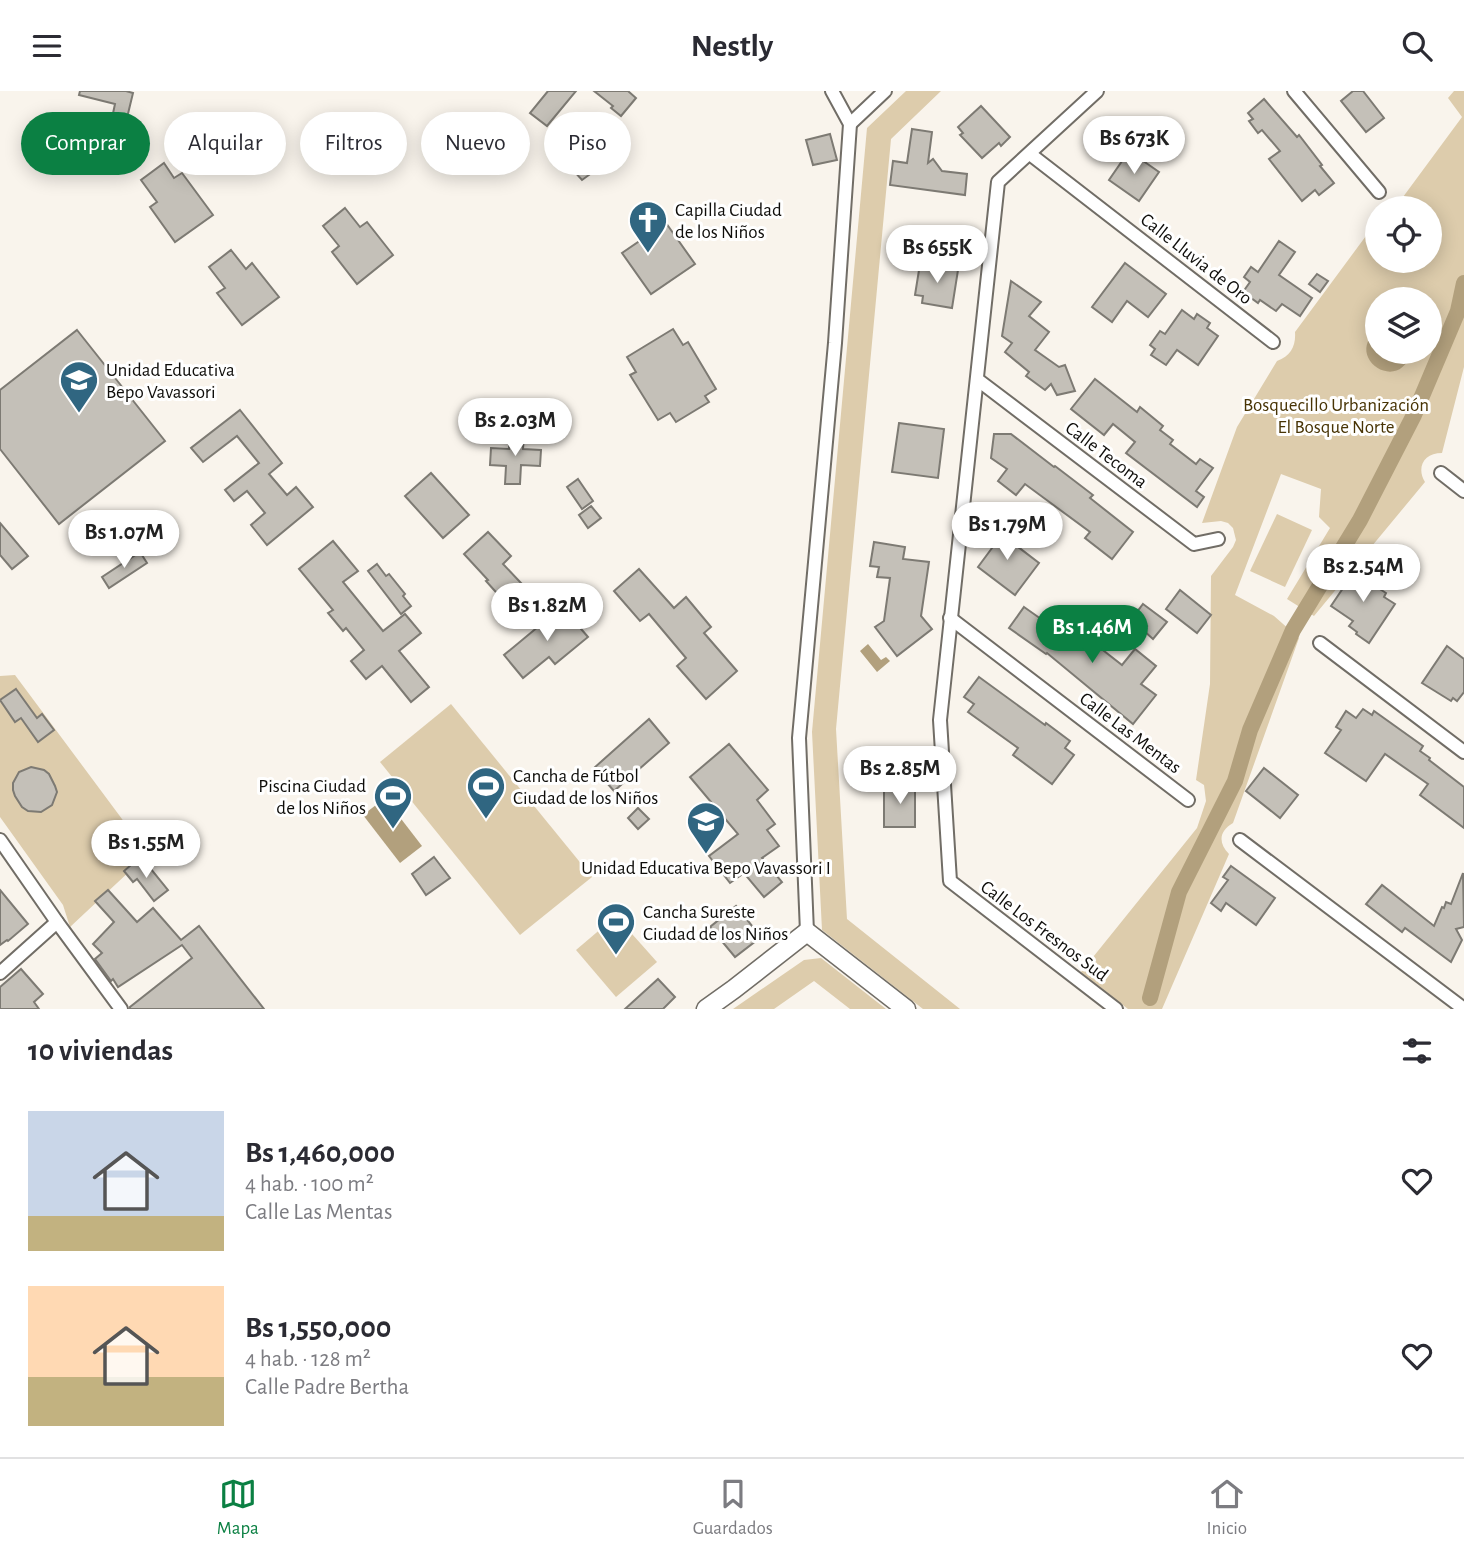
<!DOCTYPE html>
<html lang="es">
<head>
<meta charset="utf-8">
<style>
	body { margin:0; font-family:"Alegreya Sans",sans-serif; background:#f2f2f3; color:#2b2b33; height:100vh; display:flex; flex-direction:column; font-size:26px; white-space:nowrap }
	* { box-sizing:border-box; margin:0 }
	p { font-size:23px; color:#7c7c81 }
	.icon { flex:none; width:38px; height:38px; fill:none; stroke:currentColor; stroke-width:2; stroke-linecap:round; stroke-linejoin:round }
	.map { position:relative; height:918px; overflow:hidden }
	.sheet { display:flex; flex-direction:column; background:#fff; flex:1 }
	.sheet>* { flex:none }
	.hud { position:absolute; left:21px; top:21px; width:700px; height:63px; display:flex; gap:14px }
	.fabs { position:absolute; left:1365px; top:105px; display:grid; gap:14px }
	.fabs a { display:grid; place-items:center; width:77px; height:77px; border-radius:50%; background:#fff; box-shadow:0 4px 18px #0003; font-size:35px }
	.price { position:absolute; translate:-50% -60px; padding:0 16px; border-radius:24px; background:#fff; color:#222; font-size:23px; line-height:46px; filter:drop-shadow(0 2px 4px #0008) }
	.price::after { content:''; position:absolute; left:50%; top:42px; width:21px; height:16px; margin-left:-10px; background:inherit; clip-path:polygon(0 0,100% 0,50% 100%) }
	.price.current { background:#0b8043; color:#fff }
	ul { padding:0; list-style:none }
	li { display:flex; align-items:center; gap:21px; height:175px; padding:0 28px }
	li span { display:grid; place-items:center; flex:none; width:196px; height:140px; border-radius:0px; color:#555 }
	li>.icon { margin-inline-start:auto }
	span .icon { width:84px; height:84px; fill:#fffc; stroke-width:1 }
	li b { font-size:30px }
	h2 { display:flex; justify-content:space-between; align-items:center; height:84px; padding:0 28px; font-size:30px }
	.chip { padding:0 24px; border-radius:32px; background:#fff; box-shadow:0 4px 18px #0003; font-size:24px; line-height:63px }
	.chip.current { background:#0b8043; color:#fff }
	header { display:flex; justify-content:space-between; align-items:center; height:91px; padding:0 28px; background:#fff; font-size:32px; font-weight:600 }
	.tab-bar { display:flex; justify-content:space-around; align-items:center; height:98px; border-top:2px solid #e1e1e2; background:#fff; font-size:19px; color:#7c7c81 }
	.tab-bar a { display:grid; justify-items:center; gap:4px }
	.tab-bar .current { color:#0b8043 }
	.map>svg:first-child { display:block }
</style>
</head>
<body>
<header><svg class="icon" aria-label="menu" viewBox="0 0 24 24"><path d="M4 6h16M4 12h16M4 18h16"/></svg>Nestly<svg class="icon" aria-label="search" viewBox="0 0 24 24"><circle cx="10" cy="10" r="6"/><path d="M15 15l6 6"/></svg></header>
<div class="map">
<svg width="1464" height="918" viewBox="0 0 1464 918">
	<rect width="100%" height="100%" fill="#f9f4ec"/>
	<g fill="#ddccac" fill-rule="evenodd">
		<polygon points="906,0 941,0 891,48 836,638 847,828 960,918 923,918 822,839 812,641 867,37"/>
		<path d="M1454 0H1464V276L1442 362C1424 362 1416 376 1425 391L1314 525 1287 508 1330 437 1319 426 1321 398 1281 383 1235 504 1274 525 1299 547 1233 732C1219 740 1218 752 1229 763L1162 918H1128L1081 881 1197 737 1206 710 1204 694 1196 689 1210 593 1211 485 1233 456 1236 449 1233 437 1228 432 1221 430 1202 432 1237 336 1277 270C1291 265 1296 255 1295 241L1377 130V170H1430V117H1388L1403 106 1462 26 1448 7ZM1377 208H1430V261H1377Z"/>
		<polygon points="1277,423 1312,439 1285,496 1250,480"/>
		<polygon points="15,584 148,763 70,836 63,814 0,726 0,585"/>
		<polygon points="451,613 592,786 520,844 380,671"/>
		<polygon points="616,825 657,871 616,906 576,859"/>
		<polygon points="821,867 886,918 850,918 814,890 774,918 733,918 804,869"/>
	</g>
	<g fill="#b2a07d">
		<path d="M1377 239V261H1411C1400 304 1343 267 1377 239Z"/>
		<polygon points="868,553 881,569 886,566 890,570 877,581 860,560"/>
		<polygon points="385,707 422,755 400,772 363,724"/>
	</g>
	<g fill="none" stroke-linecap="round" stroke-linejoin="round">
		<polyline stroke="#b2a07d" stroke-width="16" points="1150,907 1179,801 1235,690 1250,639 1293,539 1360,429 1414,324 1458,220 1464,192"/>
	</g>
	<g fill="#c4c0b8" stroke="#7d7a73" stroke-width="2">
		<polygon points="80,0 126,0 133,2 126,31 112,27 115,13 79,4"/>
		<polygon points="548,0 576,0 547,35 530,22"/>
		<polygon points="594,0 628,0 636,7 621,25 611,17 613,15"/>
		<polygon points="1353,0 1363,0 1384,27 1366,41 1341,10"/>
		<polygon points="1264,8 1297,46 1299,44 1322,74 1320,75 1334,92 1319,104 1315,99 1302,110 1269,68 1280,60 1262,39 1258,42 1249,30 1253,28 1248,22"/>
		<polygon points="981,15 1010,46 1001,55 999,52 982,67 960,44 963,42 958,36"/>
		<polygon points="912,38 932,41 928,72 933,68 942,80 967,83 965,104 890,94 893,70 907,72"/>
		<polygon points="830,43 837,69 813,74 806,49"/>
		<polygon points="1129,60 1159,81 1139,110 1109,89"/>
		<polygon points="582,65 591,68 594,74 593,81 582,89 574,80 567,76"/>
		<polygon points="164,72 174,87 182,82 213,124 175,151 150,116 157,111 141,89"/>
		<polygon points="345,117 360,136 367,131 393,164 357,193 332,161 339,155 323,135"/>
		<polygon points="666,132 695,173 651,203 622,162"/>
		<polygon points="1279,150 1295,161 1279,184 1312,207 1300,225 1282,213 1276,220 1260,209 1258,212 1243,201 1250,191 1244,186 1251,176 1258,181"/>
		<polygon points="231,159 246,178 252,172 279,206 242,234 217,202 225,197 209,176"/>
		<polygon points="933,171 948,173 947,177 958,179 952,217 922,212 923,205 915,204 920,173 933,175"/>
		<polygon points="1125,172 1166,203 1148,226 1127,210 1112,231 1092,216"/>
		<polygon points="1317,183 1328,190 1320,201 1309,193"/>
		<polygon points="1011,190 1041,211 1029,225 1049,241 1035,259 1059,276 1065,274 1075,300 1057,304 1051,293 1045,299 1026,285 1029,281 1005,261 1012,252 1002,245"/>
		<polygon points="1182,219 1194,228 1197,223 1210,232 1207,237 1218,245 1198,274 1177,259 1166,274 1151,264 1155,258 1150,254 1160,240 1165,243"/>
		<polygon points="673,238 683,254 688,251 716,298 705,305 709,311 676,331 670,322 658,329 630,284 636,281 627,266"/>
		<polygon points="77,239 165,350 59,433 0,358 0,299"/>
		<polygon points="1095,288 1137,321 1140,316 1163,335 1160,339 1173,349 1170,353 1196,373 1200,368 1213,377 1196,400 1204,406 1197,416 1126,362 1135,351 1113,333 1104,344 1071,318"/>
		<polygon points="240,319 282,372 269,383 287,404 296,396 313,416 267,454 251,434 265,422 247,400 234,410 225,399 259,372 237,345 203,371 191,357"/>
		<polygon points="899,332 944,338 938,387 892,381"/>
		<polygon points="510,342 524,343 523,358 541,359 540,375 521,374 520,393 505,393 506,375 490,374 491,357 509,358"/>
		<polygon points="994,343 1011,343 1054,376 1055,375 1093,404 1090,407 1133,441 1112,468 1085,447 1090,441 1025,393 1016,404 998,390 1007,378 991,367"/>
		<polygon points="431,382 469,424 443,447 405,405"/>
		<polygon points="578,388 593,410 582,418 567,396"/>
		<polygon points="591,415 601,427 588,437 579,424"/>
		<polygon points="0,432 28,465 12,478 0,464"/>
		<polygon points="992,436 1039,472 1015,504 978,476 992,457 982,450"/>
		<polygon points="488,441 511,465 503,473 521,492 503,509 486,490 488,489 464,463"/>
		<polygon points="333,450 358,480 343,491 383,540 405,523 421,542 399,560 429,596 411,611 382,575 366,588 351,570 364,559 346,537 343,540 328,522 333,519 299,478"/>
		<polygon points="874,451 905,456 903,468 929,471 921,525 932,538 897,565 875,536 884,530 890,487 877,486 879,476 870,475"/>
		<polygon points="140,461 147,472 109,497 102,486"/>
		<polygon points="377,473 386,485 389,483 405,503 403,505 411,515 401,523 368,480"/>
		<polygon points="1358,475 1376,488 1372,493 1386,502 1384,506 1395,513 1369,552 1356,543 1357,541 1349,535 1353,530 1331,515"/>
		<polygon points="639,478 674,517 686,506 711,536 704,542 737,580 706,608 677,575 686,567 649,523 640,530 614,500"/>
		<polygon points="1180,499 1211,524 1197,542 1166,518"/>
		<polygon points="1143,513 1167,531 1153,548 1143,539 1147,535 1134,525"/>
		<polygon points="562,516 588,546 555,573 549,566 523,587 504,564"/>
		<polygon points="1024,516 1068,547 1076,538 1122,574 1135,558 1156,575 1141,593 1156,604 1133,633 1047,562 1046,563 1009,537"/>
		<polygon points="1447,555 1464,568 1464,601 1457,610 1453,607 1451,610 1422,592"/>
		<polygon points="979,586 1045,634 1046,632 1070,650 1065,657 1074,664 1052,693 1013,664 1018,657 968,621 974,613 964,606"/>
		<polygon points="16,598 37,627 42,623 54,639 38,651 21,627 15,631 0,609"/>
		<polygon points="1363,618 1372,624 1374,620 1423,655 1420,660 1430,667 1429,669 1464,696 1464,737 1420,704 1428,693 1385,663 1366,690 1325,662 1341,639 1336,636 1346,620 1356,627"/>
		<polygon points="649,628 669,652 614,700 594,677"/>
		<polygon points="729,653 768,699 757,709 775,733 767,739 779,755 762,767 782,791 764,806 744,782 730,792 709,765 738,743 690,686"/>
		<polygon points="31,676 44,679 49,683 55,695 57,701 52,714 41,721 28,720 22,716 15,705 13,699 13,692 19,681"/>
		<polygon points="1264,677 1298,704 1280,727 1246,700"/>
		<polygon points="889,693 915,693 915,736 884,736 884,700 889,700"/>
		<polygon points="638,717 649,728 638,738 628,727"/>
		<polygon points="434,766 450,787 426,804 412,783"/>
		<polygon points="138,768 148,780 151,778 168,799 154,810 137,788 133,791 124,780"/>
		<polygon points="1231,775 1275,807 1256,834 1226,812 1221,820 1211,812 1228,789 1223,786"/>
		<polygon points="1463,782 1464,836 1456,838 1462,849 1451,871 1405,837 1402,841 1366,813 1382,794 1434,835 1442,816 1444,817 1446,811 1451,813"/>
		<polygon points="0,799 28,833 8,850 7,849 0,854"/>
		<polygon points="108,799 137,831 153,817 181,849 199,835 264,918 130,918 130,916 192,867 182,854 118,896 113,888 111,890 95,868 102,862 93,853 114,831 95,810"/>
		<polygon points="736,815 761,846 735,866 710,836"/>
		<polygon points="21,878 43,903 34,911 39,918 0,918 0,896"/>
		<polygon points="658,888 675,906 663,918 625,918"/>
	</g>
	<g fill="none" stroke-linecap="round" stroke-linejoin="round">
		<g stroke="#716d66" stroke-width="16">
			<g id="street">
				<polyline points="1097,0 998,91 940,629 950,790 1116,918"/>
				<polyline points="1294,0 1379,101"/>
				<polyline points="850,33 885,0"/>
				<polyline points="1030,63 1273,251"/>
				<polyline points="978,289 1194,453 1218,448"/>
				<polyline points="1441,382 1464,400"/>
				<polyline points="950,527 1188,709"/>
				<polyline points="1320,552 1464,661"/>
				<polyline points="0,749 57,831 121,918"/>
				<polyline points="1240,749 1464,918"/>
				<polyline points="807,841 799,647 835,252 850,33 832,0"/>
				<polyline points="0,882 57,831"/>
			</g>
		</g>
		<g stroke="#716d66" stroke-width="21">
			<polyline id="secondary" points="706,918 734,898 807,841 906,918"/>
		</g>
		<use href="#street" stroke="#fff" stroke-width="12"/>
		<use href="#secondary" stroke="#fff" stroke-width="18"/>
	</g>
	<defs>
		<g id="church-pin" transform="scale(2.0125)"><path d="M0 17L-7.5 6A9.5 9.5 0 1 1 7.5 6Z" fill="#306681" stroke="#fff"/><path d="M-1.2-6h2.4v3.5h3.3v2.4h-3.3V6h-2.4V-.1h-3.3v-2.4h3.3Z" fill="#fff"/></g>
		<g id="school-pin" transform="scale(2.0125)"><path d="M0 17L-7.5 6A9.5 9.5 0 1 1 7.5 6Z" fill="#306681" stroke="#fff"/><path d="M0-5L7-2L0 1L-7-2ZM-4 1L0 2.5L4 1V4Q0 6-4 4Z" fill="#fff"/></g>
		<g id="stadium-pin" transform="scale(2.0125)"><path d="M0 17L-7.5 6A9.5 9.5 0 1 1 7.5 6Z" fill="#306681" stroke="#fff"/><path d="M0-5a6.5 5 0 1 0 0 10a6.5 5 0 1 0 0-10ZM-3.5-1.8h7v3.6h-7Z" fill="#fff"/></g>
	</defs>
	<g fill-rule="evenodd">
		<use href="#church-pin" x="648" y="129"/>
		<use href="#school-pin" x="79" y="289"/>
		<use href="#stadium-pin" x="486" y="695"/>
		<use href="#stadium-pin" x="393" y="705"/>
		<use href="#school-pin" x="706" y="730"/>
		<use href="#stadium-pin" x="616" y="831"/>
	</g>
	<g text-anchor="middle" stroke-width="6" stroke-linejoin="round" paint-order="stroke">
		<g font-size="19" fill="#0e0d0a" stroke="#fff" text-anchor="start">
			<text x="675" y="125">Capilla Ciudad<tspan x="675" dy="22">de los Niños</tspan></text>
			<text x="106" y="285">Unidad Educativa<tspan x="106" dy="22">Bepo Vavassori</tspan></text>
			<text x="513" y="691">Cancha de Fútbol<tspan x="513" dy="22">Ciudad de los Niños</tspan></text>
			<text x="366" y="701" text-anchor="end">Piscina Ciudad<tspan x="366" dy="22">de los Niños</tspan></text>
			<text x="706" y="783" text-anchor="middle">Unidad Educativa Bepo Vavassori I</text>
			<text x="643" y="827">Cancha Sureste<tspan x="643" dy="22">Ciudad de los Niños</tspan></text>
		</g>
		<g font-size="19" fill="#0e0d0a" stroke="#fff">
			<text transform="translate(1197 167) rotate(38)" y="7">Calle Lluvia de Oro</text>
			<text transform="translate(1107 363) rotate(37)" y="7">Calle Tecoma</text>
			<text transform="translate(1131 641) rotate(37)" y="7">Calle Las Mentas</text>
			<text transform="translate(1045 839) rotate(37)" y="7">Calle Los Fresnos Sud</text>
		</g>
		<g font-size="19" fill="#483405" stroke="#fff">
			<text x="1336" y="320">Bosquecillo Urbanización<tspan x="1336" dy="22">El Bosque Norte</tspan></text>
		</g>
	</g>
</svg>
<div class="fabs">
<a><svg class="icon" aria-label="locate" viewBox="0 0 24 24"><circle cx="12" cy="12" r="6"/><path d="M12 2v4M12 18v4M2 12h4M18 12h4"/></svg></a>
<a><svg class="icon" aria-label="layers" viewBox="0 0 24 24"><path d="M12 4l9 5-9 5-9-5zM3 14l9 5 9-5"/></svg></a>
</div>
<b class="price" style="left:1134px;top:85px">Bs 673K</b>
<b class="price" style="left:937px;top:194px">Bs 655K</b>
<b class="price" style="left:515px;top:367px">Bs 2.03M</b>
<b class="price" style="left:1007px;top:471px">Bs 1.79M</b>
<b class="price" style="left:124px;top:479px">Bs 1.07M</b>
<b class="price" style="left:1363px;top:513px">Bs 2.54M</b>
<b class="price" style="left:547px;top:552px">Bs 1.82M</b>
<b class="price current" style="left:1092px;top:574px">Bs 1.46M</b>
<b class="price" style="left:900px;top:715px">Bs 2.85M</b>
<b class="price" style="left:146px;top:789px">Bs 1.55M</b>
<div class="hud">
<a class="chip current">Comprar</a>
<a class="chip">Alquilar</a>
<a class="chip">Filtros</a>
<a class="chip">Nuevo</a>
<a class="chip">Piso</a>
</div>
</div>
<section class="sheet">
<h2>10 viviendas<svg class="icon" aria-label="filters" viewBox="0 0 24 24"><path d="M4 7h16M4 17h16"/><circle cx="9" cy="7" r="2"/><circle cx="15" cy="17" r="2"/></svg></h2>
<ul>
<li><span style="background:linear-gradient(#c9d6e8 75%,#c2b280 0)"><svg class="icon" aria-label="home" viewBox="0 0 24 24"><path d="M3 11l9-7 9 7M6 9v11h12V9"/></svg></span><div><b>Bs 1,460,000</b><p>4 hab. · 100 m²</p><p>Calle Las Mentas</p></div><svg class="icon" aria-label="heart" viewBox="0 0 24 24"><path d="M12 20l-8-8c-3-5 5-10 8-4 3-6 11-1 8 4z"/></svg></li>
<li><span style="background:linear-gradient(#ffd9b3 65%,#c2b280 0)"><svg class="icon" aria-label="home" viewBox="0 0 24 24"><path d="M3 11l9-7 9 7M6 9v11h12V9"/></svg></span><div><b>Bs 1,550,000</b><p>4 hab. · 128 m²</p><p>Calle Padre Bertha</p></div><svg class="icon" aria-label="heart" viewBox="0 0 24 24"><path d="M12 20l-8-8c-3-5 5-10 8-4 3-6 11-1 8 4z"/></svg></li>
</ul>
</section>
<nav class="tab-bar">
<a class="current"><svg class="icon" aria-label="map" viewBox="0 0 24 24"><path d="M3 6l6-2 6 2 6-2v14l-6 2-6-2-6 2zM9 4v14M15 6v14"/></svg>Mapa</a>
<a><svg class="icon" aria-label="saved" viewBox="0 0 24 24"><path d="M7 4h10v16l-5-4-5 4z"/></svg>Guardados</a>
<a><svg class="icon" aria-label="home" viewBox="0 0 24 24"><path d="M3 11l9-7 9 7M6 9v11h12V9"/></svg>Inicio</a>
</nav>
</body>
</html>
